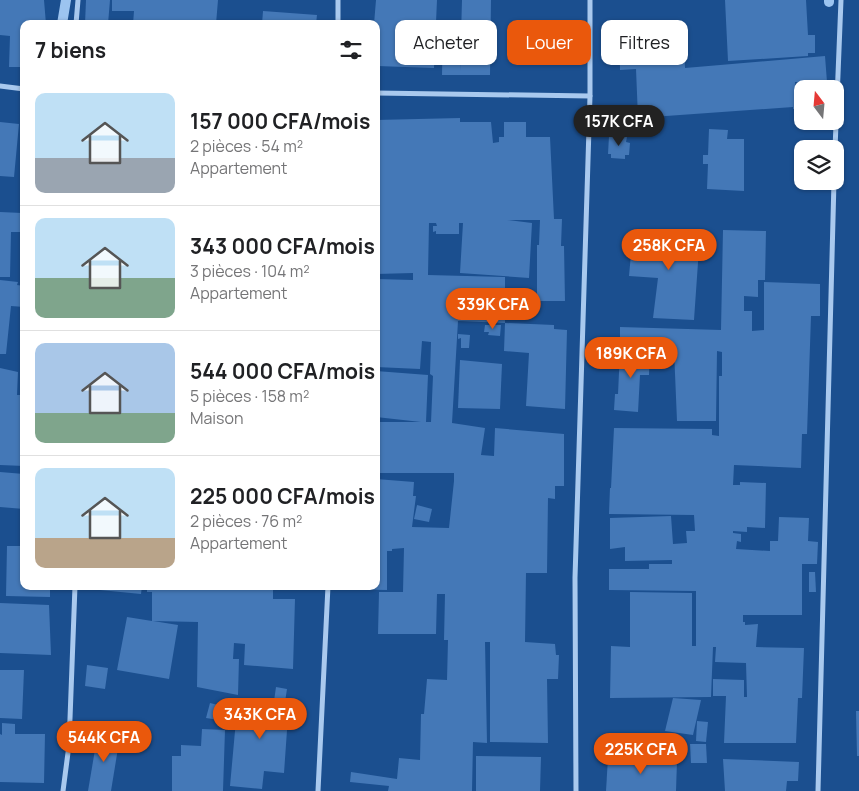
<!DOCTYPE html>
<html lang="fr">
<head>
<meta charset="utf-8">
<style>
	body { margin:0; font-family:Manrope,sans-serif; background:#f6f6f6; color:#202124; height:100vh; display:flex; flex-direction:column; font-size:19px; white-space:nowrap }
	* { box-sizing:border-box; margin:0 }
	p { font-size:16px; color:#757577 }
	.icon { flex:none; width:28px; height:28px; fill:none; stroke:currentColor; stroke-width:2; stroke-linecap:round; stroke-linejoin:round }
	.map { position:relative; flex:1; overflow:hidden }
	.side { position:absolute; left:20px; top:20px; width:360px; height:570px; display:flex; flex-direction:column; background:#fff; border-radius:10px; box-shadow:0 1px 4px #0004 }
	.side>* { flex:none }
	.guide { position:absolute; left:395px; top:20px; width:389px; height:45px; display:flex; gap:10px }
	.needle { width:32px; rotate:344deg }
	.controls { position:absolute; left:794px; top:80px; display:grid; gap:10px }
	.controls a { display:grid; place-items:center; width:50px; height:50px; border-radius:10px; background:#fff; box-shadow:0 1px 4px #0004; font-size:25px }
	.price { position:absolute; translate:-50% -42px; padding:0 11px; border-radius:18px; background:#ea580c; color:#fff; font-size:16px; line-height:32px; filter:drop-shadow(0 1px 2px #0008) }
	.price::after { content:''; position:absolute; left:50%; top:30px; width:15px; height:11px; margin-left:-8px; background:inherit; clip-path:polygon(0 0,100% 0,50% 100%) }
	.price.current { background:#222; color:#fff }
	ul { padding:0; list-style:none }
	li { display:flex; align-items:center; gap:15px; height:125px; padding:0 15px }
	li+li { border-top:1px solid #e0e0e0 }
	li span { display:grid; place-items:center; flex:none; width:140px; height:100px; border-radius:10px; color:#555 }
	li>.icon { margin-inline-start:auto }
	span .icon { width:60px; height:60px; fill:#fffc; stroke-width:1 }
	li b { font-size:21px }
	h2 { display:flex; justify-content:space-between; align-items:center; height:60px; padding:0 15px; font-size:21px }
	.tag { padding:0 18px; border-radius:10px; background:#fff; box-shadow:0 1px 4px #0004; font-size:18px; line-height:45px }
	.tag.current { background:#ea580c; color:#fff }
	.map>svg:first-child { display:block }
</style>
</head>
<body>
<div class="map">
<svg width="859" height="791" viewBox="0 0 859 791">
	<rect width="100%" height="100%" fill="#1b4f8f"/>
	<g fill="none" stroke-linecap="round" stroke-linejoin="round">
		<g stroke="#9cc4f0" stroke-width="10">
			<polyline points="829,0 829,2"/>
			<polyline points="62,24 66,0"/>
		</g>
	</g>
	<g fill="#4478b7">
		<polygon points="0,0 44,0 46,24 24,24 24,67 9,67 10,36 0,35"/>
		<polygon points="86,0 110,0 108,24 85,24"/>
		<polygon points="112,0 218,0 216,24 133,24 134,11 112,11"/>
		<polygon points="376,0 437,0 434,68 377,66 378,42 376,42 376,24 374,24"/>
		<polygon points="462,0 491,0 490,75 442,75 443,21 460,21 460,71"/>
		<polygon points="725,0 806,0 808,35 815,35 815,53 808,53 808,56 728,61"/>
		<polygon points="263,11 317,15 316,24 262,24"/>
		<polygon points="664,24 664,29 669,29 669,34 677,34 677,40 680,39 681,49 684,48 685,68 825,56 827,82 795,82 798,109 793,109 793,107 638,118 636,69 620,70 619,26"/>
		<polygon points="460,118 460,122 491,122 493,143 499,142 499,137 504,137 504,122 526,122 526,137 550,137 554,219 562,219 561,246 564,246 565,301 537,301 537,245 539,245 540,220 507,220 532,223 529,278 460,273 463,223 459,223 459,234 436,234 436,231 433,232 433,226 437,226 436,223 429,223 428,275 505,277 505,323 554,325 554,329 567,330 565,409 526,406 529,353 504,351 505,323 458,321 452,423 485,428 481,455 494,456 495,428 564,434 564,486 555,486 555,499 548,498 547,573 526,573 525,642 555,644 556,655 559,655 558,679 547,679 548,743 490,742 490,642 485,642 487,743 473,742 472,791 388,791 389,786 350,782 351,772 397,779 399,758 420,760 421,714 424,714 427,679 447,680 448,640 444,640 445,594 437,594 436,634 378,634 379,592 403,592 404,548 392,549 392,551 387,551 387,590 342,589 342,586 376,586 376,479 414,482 413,496 416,496 412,527 449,528 454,481 454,473 376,473 376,422 421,422 376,417 376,371 428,375 426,422 431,422 433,376 430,374 431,342 422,341 420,369 376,367 376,279 413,280 413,273 376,274 376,120"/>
		<polygon points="0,122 19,124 14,177 0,176"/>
		<polygon points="709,129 728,130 727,139 744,139 744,191 707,189 708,164 703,164 703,155 708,155"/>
		<polygon points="609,136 627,137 626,142 630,143 629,155 625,155 625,159 611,158 611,154 608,154"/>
		<polygon points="0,212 22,213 21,232 11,232 10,277 0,277"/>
		<polygon points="723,230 766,231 765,280 758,280 758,297 744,296 744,311 752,311 752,331 764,330 764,282 820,284 820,316 811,316 807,434 802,434 801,468 734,465 733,485 740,485 740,482 766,483 765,528 747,527 747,532 733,531 733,533 741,534 741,542 737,541 736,549 770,551 770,541 778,541 779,517 809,518 808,541 818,542 817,564 802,564 802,615 743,615 743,622 745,622 745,625 758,624 756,647 804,648 802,698 798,698 796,743 724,743 726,696 713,696 713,679 744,680 744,697 747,697 746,663 715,662 716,647 713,647 711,697 610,698 611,646 630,647 630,592 692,593 692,646 696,646 696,591 609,590 609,569 649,569 649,564 672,564 672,560 625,561 625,547 610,549 610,518 671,516 673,544 687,543 686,531 695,531 694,515 609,514 610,488 611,488 614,428 712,429 712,435 719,436 719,376 722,376 722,352 717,351 716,421 677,421 674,350 620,348 620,327 721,330"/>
		<polygon points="639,231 700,234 694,320 653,318 658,278 629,276 631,254 636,255"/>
		<polygon points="0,280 18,282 17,285 24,286 24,307 11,306 6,354 0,354"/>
		<polygon points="485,325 501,325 500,336 488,335 489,332 484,332"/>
		<polygon points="458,334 470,335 469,348 461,348 461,338 458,339"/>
		<polygon points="620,351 650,352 649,375 640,375 638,412 614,410 615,394 618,394"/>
		<polygon points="460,360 502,364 500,409 458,408"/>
		<polygon points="0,368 18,372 17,395 24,395 24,466 0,465"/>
		<polygon points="0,472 24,474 24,509 0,507"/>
		<polygon points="417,505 432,509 429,522 414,519"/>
		<polygon points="7,546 24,546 24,586 50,586 50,597 6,596"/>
		<polygon points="809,572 815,572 816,592 809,592"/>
		<polygon points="100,586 142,586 141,594 100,590"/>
		<polygon points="147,586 273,586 273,599 295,599 293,669 244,665 245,644 234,643 233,659 239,659 238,695 197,687 198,622 153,621 178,625 169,679 117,670 127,617 152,621 152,592 147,592"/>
		<polygon points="0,603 49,605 51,655 0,653"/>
		<polygon points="87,665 108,668 105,689 85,686"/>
		<polygon points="0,670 24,670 22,719 0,718"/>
		<polygon points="276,687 287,689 285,702 289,702 284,773 264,771 262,789 230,786 238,698 274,701"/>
		<polygon points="673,698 701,700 693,735 665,731"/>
		<polygon points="210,703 222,706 219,720 206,718"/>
		<polygon points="856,711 859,711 859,756 857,756"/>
		<polygon points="697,721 708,722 706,742 696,741"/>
		<polygon points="2,723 15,724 15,734 45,734 44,783 0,782 0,734 2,735"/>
		<polygon points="202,729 225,730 223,791 172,791 172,756 181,756 181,745 201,746"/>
		<polygon points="98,732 120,736 111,791 88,791"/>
		<polygon points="690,744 706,744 707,763 691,763"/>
		<polygon points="476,756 541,757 540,791 476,791"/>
		<polygon points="608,758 677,761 676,791 606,791"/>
		<polygon points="723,759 799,762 798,781 787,781 786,791 725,791"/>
	</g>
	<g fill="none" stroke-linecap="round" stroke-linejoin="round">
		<g stroke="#a9c9ee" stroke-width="5">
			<polyline points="338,0 338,24"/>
			<polyline points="76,24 78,0"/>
			<polyline points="0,86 24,89"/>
			<polyline points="376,93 590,96"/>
			<polyline points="835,149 841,0"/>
			<polyline points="63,791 69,745 75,586"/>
			<polyline points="318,791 328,586"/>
			<polyline points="576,791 575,578 590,96 590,0"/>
			<polyline points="818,791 834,181"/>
		</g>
	</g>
</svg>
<div class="controls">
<a><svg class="needle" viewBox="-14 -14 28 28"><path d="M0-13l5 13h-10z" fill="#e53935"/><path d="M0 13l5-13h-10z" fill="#757577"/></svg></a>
<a><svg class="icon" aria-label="layers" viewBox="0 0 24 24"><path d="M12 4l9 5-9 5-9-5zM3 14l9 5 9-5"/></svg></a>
</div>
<b class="price current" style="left:619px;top:147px">157K CFA</b>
<b class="price" style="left:669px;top:271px">258K CFA</b>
<b class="price" style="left:493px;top:330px">339K CFA</b>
<b class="price" style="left:631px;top:379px">189K CFA</b>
<b class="price" style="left:260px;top:740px">343K CFA</b>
<b class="price" style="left:104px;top:763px">544K CFA</b>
<b class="price" style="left:641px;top:775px">225K CFA</b>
<div class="guide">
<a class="tag">Acheter</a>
<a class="tag current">Louer</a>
<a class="tag">Filtres</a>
</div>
<section class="side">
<h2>7 biens<svg class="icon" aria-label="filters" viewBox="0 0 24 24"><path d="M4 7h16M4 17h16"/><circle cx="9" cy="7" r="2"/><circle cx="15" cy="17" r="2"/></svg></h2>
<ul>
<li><span style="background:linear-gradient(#bfe0f5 65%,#9aa5b1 0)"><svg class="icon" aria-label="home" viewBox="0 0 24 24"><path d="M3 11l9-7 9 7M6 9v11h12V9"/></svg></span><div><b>157 000 CFA/mois</b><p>2 pièces · 54 m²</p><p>Appartement</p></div></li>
<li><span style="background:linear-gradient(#bfe0f5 60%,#7fa58c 0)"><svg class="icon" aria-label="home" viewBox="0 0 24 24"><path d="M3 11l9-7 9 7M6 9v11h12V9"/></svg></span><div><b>343 000 CFA/mois</b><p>3 pièces · 104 m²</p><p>Appartement</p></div></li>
<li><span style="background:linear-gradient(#a9c7e8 70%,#7fa58c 0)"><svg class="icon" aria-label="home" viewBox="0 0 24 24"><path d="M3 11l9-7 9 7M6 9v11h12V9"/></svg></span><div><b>544 000 CFA/mois</b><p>5 pièces · 158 m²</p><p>Maison</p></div></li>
<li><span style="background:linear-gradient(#bfe0f5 70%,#b9a48a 0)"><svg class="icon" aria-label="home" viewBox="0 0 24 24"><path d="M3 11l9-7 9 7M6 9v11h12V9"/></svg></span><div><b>225 000 CFA/mois</b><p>2 pièces · 76 m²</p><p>Appartement</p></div></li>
</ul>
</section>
</div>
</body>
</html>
